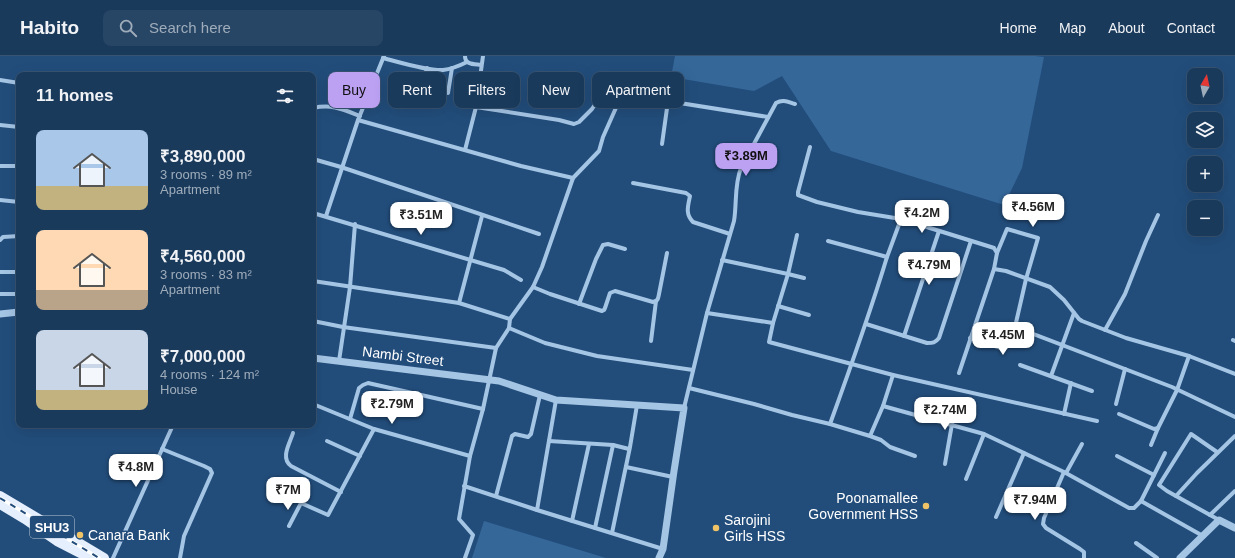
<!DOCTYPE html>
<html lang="en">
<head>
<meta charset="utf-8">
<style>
	body { margin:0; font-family:Arial,sans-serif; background:#274565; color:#f1f3f6; height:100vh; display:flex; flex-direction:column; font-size:15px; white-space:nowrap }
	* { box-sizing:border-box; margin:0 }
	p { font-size:13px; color:#9fadbb }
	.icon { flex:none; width:22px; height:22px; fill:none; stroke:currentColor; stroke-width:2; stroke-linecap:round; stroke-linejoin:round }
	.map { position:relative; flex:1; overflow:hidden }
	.drawer { position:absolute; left:16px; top:16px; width:300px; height:356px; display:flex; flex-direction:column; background:#1a3a5c; border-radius:8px; box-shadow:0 4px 16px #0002,0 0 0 1px #385472 }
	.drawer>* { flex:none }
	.hud { position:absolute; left:328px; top:16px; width:380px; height:36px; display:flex; gap:8px }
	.needle { width:26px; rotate:9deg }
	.buttons { position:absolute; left:1187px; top:12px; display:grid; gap:8px }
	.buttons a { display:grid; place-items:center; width:36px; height:36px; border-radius:8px; background:#1a3a5c; box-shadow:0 4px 16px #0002,0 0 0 1px #385472; font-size:20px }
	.price { position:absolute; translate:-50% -34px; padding:0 9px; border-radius:8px; background:#fff; color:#222; font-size:13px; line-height:26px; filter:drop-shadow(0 1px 2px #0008) }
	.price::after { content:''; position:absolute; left:50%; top:24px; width:12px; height:9px; margin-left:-6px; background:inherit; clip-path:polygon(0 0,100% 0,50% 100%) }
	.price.selected { background:#bca0f2; color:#111 }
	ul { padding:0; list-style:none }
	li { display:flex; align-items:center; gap:12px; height:100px; padding:0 20px }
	li span { display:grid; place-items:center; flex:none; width:112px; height:80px; border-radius:8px; color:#555 }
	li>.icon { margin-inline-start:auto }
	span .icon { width:48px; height:48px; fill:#fffc; stroke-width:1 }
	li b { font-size:17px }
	h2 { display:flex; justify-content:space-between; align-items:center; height:48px; padding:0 20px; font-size:17px }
	.chip { padding:0 14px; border-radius:8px; background:#1a3a5c; box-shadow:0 4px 16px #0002,0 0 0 1px #385472; font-size:14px; line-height:36px }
	.chip.selected { background:#bca0f2; color:#111 }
	header { display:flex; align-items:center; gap:24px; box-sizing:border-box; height:56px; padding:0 20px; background:#1a3a5c; border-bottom:1px solid #385472 }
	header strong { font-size:19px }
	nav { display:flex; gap:22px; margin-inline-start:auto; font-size:14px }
	.search { width:280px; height:36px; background:#274565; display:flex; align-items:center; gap:10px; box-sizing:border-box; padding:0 14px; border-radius:8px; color:#9fadbb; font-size:15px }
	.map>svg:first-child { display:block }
</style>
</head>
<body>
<header>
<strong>Habito</strong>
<div class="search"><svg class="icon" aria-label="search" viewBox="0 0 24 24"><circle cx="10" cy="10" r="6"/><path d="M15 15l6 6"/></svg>Search here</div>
<nav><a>Home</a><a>Map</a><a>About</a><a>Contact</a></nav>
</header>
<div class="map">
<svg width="1235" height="502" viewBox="0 0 1235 502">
	<rect width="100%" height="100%" fill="#224d7b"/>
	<g fill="#356799">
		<polygon points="675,0 1035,0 1044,1 1022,112 1004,149 831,95 782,20 754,35 671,21"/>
		<polygon points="484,465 606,502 472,502"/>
	</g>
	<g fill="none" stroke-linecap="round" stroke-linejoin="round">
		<g stroke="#a5c5e5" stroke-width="4">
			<path d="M465 0C465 9 474 8 481 9"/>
			<path d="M383 2C399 6 427 15 443 14 452 13 459 10 467 6"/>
			<polyline points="0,24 19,27"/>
			<polyline points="448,37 452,12"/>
			<polyline points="419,41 427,12"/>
			<polyline points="476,51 559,64 574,68 579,66 592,53 604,35 611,35 627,43"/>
			<path d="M313 52C332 48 342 53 360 60"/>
			<polyline points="358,64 521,110 573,122"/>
			<polyline points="0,69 19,71"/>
			<polyline points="662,88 668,45"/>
			<polyline points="810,91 798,136 798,139 817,146 858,156 901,163 991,191 994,192 997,197 994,213 959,317"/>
			<polyline points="465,94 476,51 483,0"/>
			<polyline points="313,103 341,111 539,178"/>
			<polyline points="0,110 19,110"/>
			<path d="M633 127 686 137 690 140C688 150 685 158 693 166L730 178"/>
			<polyline points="0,144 19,146"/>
			<polyline points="313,157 504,214 521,224"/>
			<polyline points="326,160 358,64 384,0"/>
			<polyline points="797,179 788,218 804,222"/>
			<polyline points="0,184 3,181 19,180"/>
			<path d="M828 185 887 201C870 257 850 313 830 368"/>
			<polyline points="997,197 1007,173 1038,182 1026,223 1015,271 1172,331 1235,361"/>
			<polyline points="887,201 901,163"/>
			<polyline points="722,204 788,218 773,267"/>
			<polyline points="994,213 1006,215 1050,231 1064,244 1079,263 1082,265 1126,282 1189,300 1235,318"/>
			<polyline points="0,216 19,216"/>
			<polyline points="313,225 459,247 510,263"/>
			<path d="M533 231 550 238 602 255 604 254 605 252 610 237 615 235 653 246C658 245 658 243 659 238L667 197"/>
			<polyline points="0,238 19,238"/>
			<polyline points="459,247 482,160"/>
			<polyline points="579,248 596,203 603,189 608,188 625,193"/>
			<polyline points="778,250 809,259"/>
			<polyline points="707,257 773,267 769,286 893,319 1097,365"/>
			<polyline points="313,265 343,271 496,292"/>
			<path d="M866 268 927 287C933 287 935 287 939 282L971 185"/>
			<polyline points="509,272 545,287 597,300 693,314"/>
			<polyline points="1105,274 1125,238 1146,185 1158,159"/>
			<polyline points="904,280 939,175"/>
			<path d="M970 282 1001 292C1012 292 1012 280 1015 271"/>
			<polyline points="1233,284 1235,285"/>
			<polyline points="651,285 656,245"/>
			<polyline points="339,305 350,231 355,168"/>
			<polyline points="1020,309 1092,335"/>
			<polyline points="1051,320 1074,257"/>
			<polyline points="689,332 754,348 792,359 830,368 870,380 883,350 984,378 1064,416 1129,452 1134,452 1141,445 1203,480"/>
			<polyline points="313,348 374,373 470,400"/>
			<polyline points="1116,348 1125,313"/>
			<polyline points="883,350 893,319"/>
			<path d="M684 352 707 257 734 165C737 148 734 129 741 112L776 47C783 43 788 46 795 48"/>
			<polyline points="1064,358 1071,327"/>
			<polyline points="1119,358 1154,373 1158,372 1177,334 1189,300"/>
			<polyline points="350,363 359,332 363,329 368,327 483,353"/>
			<polyline points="258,369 260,369"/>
			<path d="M293 377C290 387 280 402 291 410L341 436"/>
			<polyline points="870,380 881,384 890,391 915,400"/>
			<polyline points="327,385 360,400"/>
			<polyline points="549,385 613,389 629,393"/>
			<polyline points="1151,389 1158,372"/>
			<polyline points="162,393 204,410 210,413 212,417 184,480 180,502"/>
			<polyline points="1217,396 1191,378 1159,429 1167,435 1219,464"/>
			<polyline points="1117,400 1154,419"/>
			<polyline points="945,408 952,368"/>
			<polyline points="626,411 673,421"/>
			<polyline points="1064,416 1044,462 1043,468 1046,472 1080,493 1084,496 1084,502"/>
			<polyline points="1066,417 1082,388"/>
			<polyline points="966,423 984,378"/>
			<polyline points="464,430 537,454 663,493"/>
			<polyline points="496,440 512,380 515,378 528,381 531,378 540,339"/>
			<polyline points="1176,440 1197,417 1235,380"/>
			<polyline points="1141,445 1165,397"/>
			<polyline points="537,454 556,344"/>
			<polyline points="1210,459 1235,435"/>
			<polyline points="996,461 1024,397"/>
			<polyline points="572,465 589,388"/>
			<polyline points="289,470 301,447 328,459 374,373"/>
			<polyline points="595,472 613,389"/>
			<polyline points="612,477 630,391 637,349"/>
			<polyline points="1136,487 1157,502"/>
			<polyline points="113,502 173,369"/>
			<polyline points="465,502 473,479 459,463 470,400 483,353 496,292 509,272 510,263 533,231 542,211 573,122 599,95 603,81 619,45 642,41 768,61"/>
		</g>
		<g stroke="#a5c5e5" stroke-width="7">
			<polyline points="0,258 19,256"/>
			<polyline points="313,302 499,325 556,344 684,352 674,415 663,493 659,502"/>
			<polyline points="1180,502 1219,464 1235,472"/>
		</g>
		<g stroke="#e5effd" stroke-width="10">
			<polyline points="0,440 104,502"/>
			<polyline points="0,448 25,463 57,485 90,502"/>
		</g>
		<g stroke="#fff" stroke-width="3.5">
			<polyline id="rail" points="0,442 99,502"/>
		</g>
		<use href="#rail" stroke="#224d7b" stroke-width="2" stroke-dasharray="6" stroke-linecap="butt"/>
	</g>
	<g fill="#f1c367" stroke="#224d7b" stroke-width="1.5">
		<circle cx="926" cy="450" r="4"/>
		<circle cx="716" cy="472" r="4"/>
		<circle cx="80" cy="479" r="4"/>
	</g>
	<g text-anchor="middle" stroke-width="3" stroke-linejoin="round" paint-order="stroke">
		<rect fill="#224d7b" stroke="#bdcad7" stroke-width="1" x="30" y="460" width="44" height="22" rx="3"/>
		<g font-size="13" font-weight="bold" fill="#fff">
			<text x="52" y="476">SHU3</text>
		</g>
		<g font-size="14" fill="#fff" stroke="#224d7b">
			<text transform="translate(403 300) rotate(7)" y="5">Nambi Street</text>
		</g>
		<g font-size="14" fill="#fff" stroke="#224d7b" text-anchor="start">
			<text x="918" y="447" text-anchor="end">Poonamallee<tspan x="918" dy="16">Government HSS</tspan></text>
			<text x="724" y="469">Sarojini<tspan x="724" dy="16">Girls HSS</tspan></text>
			<text x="88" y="484">Canara Bank</text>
		</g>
	</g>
</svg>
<div class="buttons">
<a><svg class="needle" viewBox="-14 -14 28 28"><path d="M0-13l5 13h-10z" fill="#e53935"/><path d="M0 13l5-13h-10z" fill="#9fadbb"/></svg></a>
<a><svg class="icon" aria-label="layers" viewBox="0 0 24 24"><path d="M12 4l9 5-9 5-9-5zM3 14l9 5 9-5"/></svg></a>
<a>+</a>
<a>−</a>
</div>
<b class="price selected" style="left:746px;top:121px">₹3.89M</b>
<b class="price" style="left:1033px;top:172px">₹4.56M</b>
<b class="price" style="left:922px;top:178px">₹4.2M</b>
<b class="price" style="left:421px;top:180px">₹3.51M</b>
<b class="price" style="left:929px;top:230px">₹4.79M</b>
<b class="price" style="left:1003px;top:300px">₹4.45M</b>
<b class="price" style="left:392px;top:369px">₹2.79M</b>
<b class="price" style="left:945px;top:375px">₹2.74M</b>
<b class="price" style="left:136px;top:432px">₹4.8M</b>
<b class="price" style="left:288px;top:455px">₹7M</b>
<b class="price" style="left:1035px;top:465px">₹7.94M</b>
<div class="hud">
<a class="chip selected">Buy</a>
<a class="chip">Rent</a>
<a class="chip">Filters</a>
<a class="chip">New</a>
<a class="chip">Apartment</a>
</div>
<section class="drawer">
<h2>11 homes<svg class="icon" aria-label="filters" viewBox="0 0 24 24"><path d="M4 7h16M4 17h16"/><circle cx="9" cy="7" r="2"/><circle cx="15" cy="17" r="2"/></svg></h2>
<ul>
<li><span style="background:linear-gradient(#a9c7e8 70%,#c2b280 0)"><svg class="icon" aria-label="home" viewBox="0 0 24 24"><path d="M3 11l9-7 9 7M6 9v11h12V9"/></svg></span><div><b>₹3,890,000</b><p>3 rooms · 89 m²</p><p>Apartment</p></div></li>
<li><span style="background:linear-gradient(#ffd9b3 75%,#b9a48a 0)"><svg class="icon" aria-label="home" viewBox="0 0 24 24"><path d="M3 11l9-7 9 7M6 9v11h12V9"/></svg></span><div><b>₹4,560,000</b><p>3 rooms · 83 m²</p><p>Apartment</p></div></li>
<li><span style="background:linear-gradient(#c9d6e8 75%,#c2b280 0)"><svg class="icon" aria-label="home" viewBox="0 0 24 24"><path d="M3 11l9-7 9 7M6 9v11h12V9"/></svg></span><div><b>₹7,000,000</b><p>4 rooms · 124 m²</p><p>House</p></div></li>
</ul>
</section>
</div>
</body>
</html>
